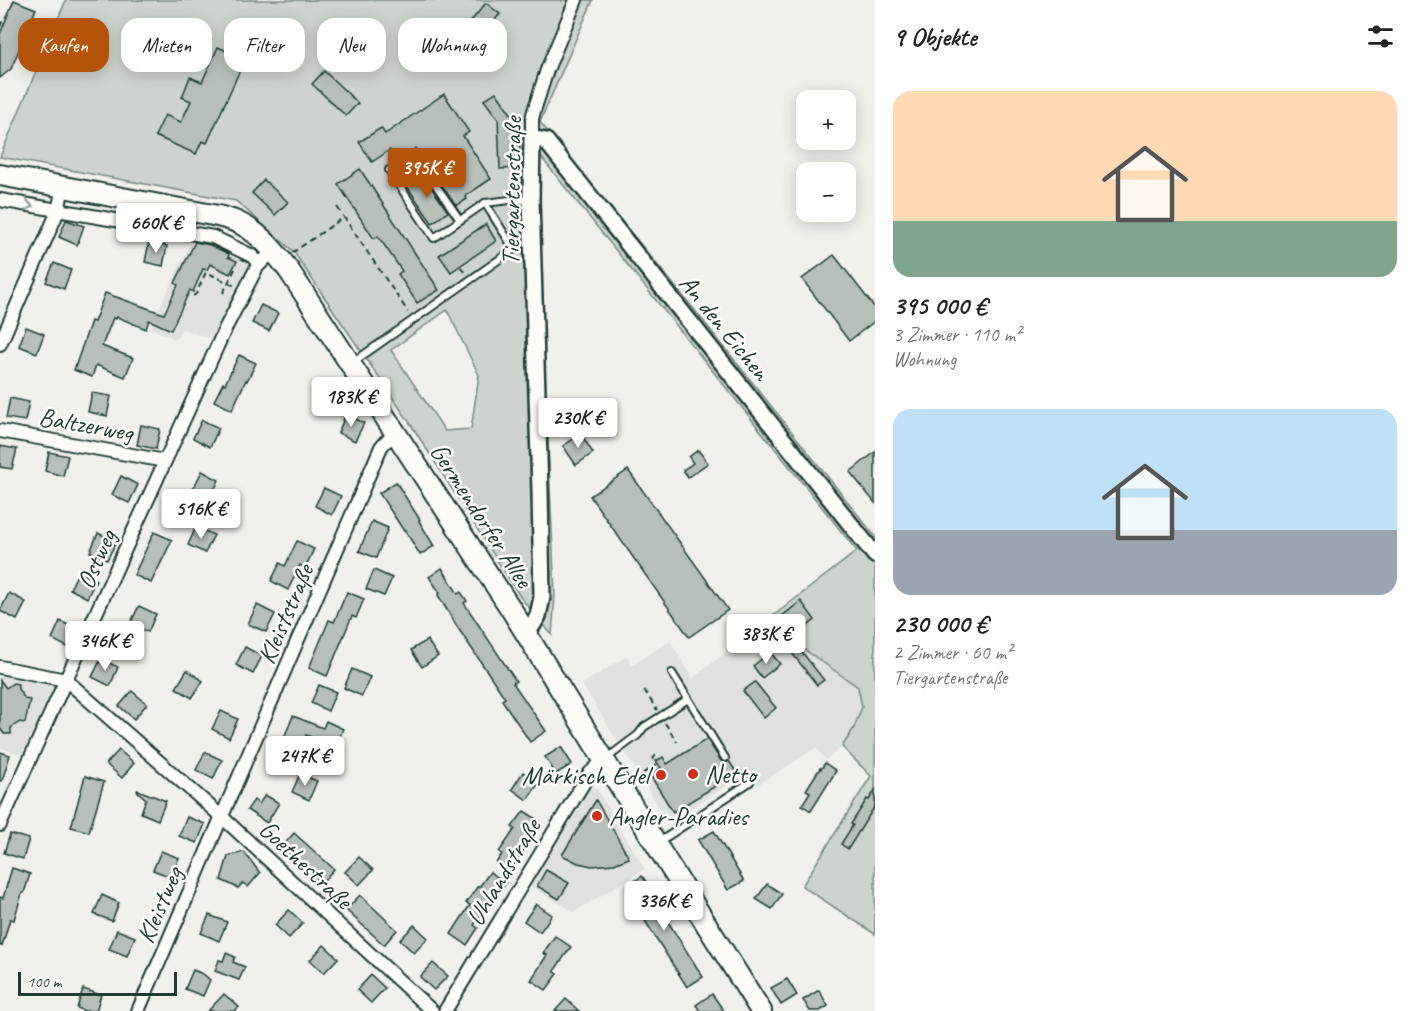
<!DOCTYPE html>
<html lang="de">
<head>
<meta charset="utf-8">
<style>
	body { margin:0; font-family:Caveat,sans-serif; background:#f6f6f6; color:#202124; height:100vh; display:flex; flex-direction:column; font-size:22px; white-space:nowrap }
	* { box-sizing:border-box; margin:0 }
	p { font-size:20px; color:#757577 }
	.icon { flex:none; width:33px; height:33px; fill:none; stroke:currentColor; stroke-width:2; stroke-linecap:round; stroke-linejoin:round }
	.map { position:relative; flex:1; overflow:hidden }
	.sheet { display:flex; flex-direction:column; background:#fff; width:540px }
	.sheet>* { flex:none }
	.top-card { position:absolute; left:18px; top:18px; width:570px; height:54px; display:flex; gap:12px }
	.tools { position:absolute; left:796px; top:90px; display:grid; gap:12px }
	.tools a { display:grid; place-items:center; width:60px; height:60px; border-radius:12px; background:#fff; box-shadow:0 3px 15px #0003; font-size:30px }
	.scale { position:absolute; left:18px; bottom:15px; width:159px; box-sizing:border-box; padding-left:6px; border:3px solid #1f3d34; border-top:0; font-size:16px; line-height:21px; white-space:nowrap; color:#1f3d34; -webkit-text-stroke:4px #fdfcf7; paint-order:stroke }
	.price { position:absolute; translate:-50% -51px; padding:0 14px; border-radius:6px; background:#fff; color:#222; font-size:20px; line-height:39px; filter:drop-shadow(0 2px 3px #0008) }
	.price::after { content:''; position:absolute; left:50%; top:36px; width:18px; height:14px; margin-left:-9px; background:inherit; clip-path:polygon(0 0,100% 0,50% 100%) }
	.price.selected { background:#b45309; color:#fff }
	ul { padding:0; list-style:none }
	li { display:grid; align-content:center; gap:12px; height:318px; padding:0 18px }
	li span { display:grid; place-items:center; height:186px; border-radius:18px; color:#555 }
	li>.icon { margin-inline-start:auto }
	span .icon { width:108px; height:108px; fill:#fffc; stroke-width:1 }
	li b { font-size:26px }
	h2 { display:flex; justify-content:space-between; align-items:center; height:72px; padding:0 18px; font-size:26px }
	.chip { padding:0 21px; border-radius:18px; background:#fff; box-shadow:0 3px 15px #0003; font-size:21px; line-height:54px }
	.chip.selected { background:#b45309; color:#fff }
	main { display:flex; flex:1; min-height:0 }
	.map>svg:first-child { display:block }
</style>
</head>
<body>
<main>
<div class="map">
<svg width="875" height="1011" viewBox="0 0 875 1011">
	<rect width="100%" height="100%" fill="#f0f1eb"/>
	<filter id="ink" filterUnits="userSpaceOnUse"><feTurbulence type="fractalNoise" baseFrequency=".0167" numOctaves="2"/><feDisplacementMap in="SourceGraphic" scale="12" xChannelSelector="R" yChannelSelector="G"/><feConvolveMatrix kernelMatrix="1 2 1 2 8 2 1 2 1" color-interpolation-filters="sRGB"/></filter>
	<g filter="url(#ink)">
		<g fill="#dfe2dc">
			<polygon points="193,237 205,239 252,261 214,340 182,329 176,339 150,328"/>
			<polygon points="773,616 795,643 858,687 862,706 854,728 842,747 826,760 816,748 757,785 748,772 669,823 582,684 627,656 632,665 670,641 693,678"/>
			<polygon points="0,672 58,683 25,755 0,748"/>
			<polygon points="593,783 645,869 574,912 530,886"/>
		</g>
		<path fill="#cdd3cd" stroke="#768880" stroke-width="1.5" fill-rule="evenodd" d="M66 0H561L562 1 563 0H593L540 122 693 308 875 536V934L802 886 871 776 842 747 854 728 862 707 858 687 795 643 773 616 857 551 537 152 535 162 555 595 552 635 521 598 412 426 293 251 236 201 0 157ZM447 310 479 375 471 429 445 431 391 350Z"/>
		<g fill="#b6bfb8" stroke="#1f3d34" stroke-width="1.5">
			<polygon points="14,0 36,9 11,69 0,78 0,34"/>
			<polygon points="486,3 500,14 474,44 461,33"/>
			<polygon points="218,47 245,59 207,143 202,141 196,154 155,136 165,115 181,122 191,101 182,97 190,77 202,82"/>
			<polygon points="324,71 358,103 346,116 312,84"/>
			<polygon points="496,92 511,114 518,114 521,168 500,169 498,119 484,100"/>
			<polygon points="444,94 469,132 463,136 491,179 465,196 467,199 456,206 416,148 398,160 390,150 372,162 359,142 381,128 385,134"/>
			<polygon points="360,169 439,290 417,303 398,274 402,271 378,236 374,239 338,184"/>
			<polygon points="423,175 448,212 432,223 406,185"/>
			<polygon points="264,180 288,202 275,215 252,193"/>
			<polygon points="66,220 84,226 77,245 59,237"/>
			<polygon points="486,224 496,241 451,272 439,255"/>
			<polygon points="149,242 167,246 163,266 145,262"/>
			<polygon points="195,242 210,245 229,254 228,257 237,261 230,274 210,264 207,270 203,269 193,292 190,290 171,330 149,320 146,329 117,317 116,319 113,318 102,346 133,358 125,377 96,365 92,377 74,370 91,321 94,322 105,293 164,314 178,285 175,283"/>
			<polygon points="834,255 875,308 875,321 849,341 802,279"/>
			<polygon points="54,263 71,270 64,289 46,282"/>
			<polygon points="261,305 278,313 269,331 252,323"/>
			<polygon points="26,327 44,334 37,353 19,346"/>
			<polygon points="239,355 256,363 247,381 246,380 232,410 214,401 223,383 225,384"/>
			<polygon points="92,393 111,396 107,416 88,412"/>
			<polygon points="10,398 29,402 25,421 6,418"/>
			<polygon points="346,414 364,423 355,441 338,433"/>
			<polygon points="202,420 219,428 210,447 193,438"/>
			<polygon points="141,425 160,429 156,449 137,445"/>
			<polygon points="581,434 593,453 576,465 563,446"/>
			<polygon points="0,446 17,449 12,469 0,467"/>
			<polygon points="698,450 708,463 688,477 683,470 693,463 689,457"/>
			<polygon points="49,452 68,456 63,476 45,471"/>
			<polygon points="875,452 875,503 850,472"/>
			<polygon points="628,470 728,610 689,637 590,496"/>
			<polygon points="202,471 219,480 210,498 193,489"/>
			<polygon points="121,476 138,485 129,503 112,495"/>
			<polygon points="396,482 420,520 419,521 434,546 420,555 405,530 404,531 379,493"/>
			<polygon points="324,488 341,496 332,515 315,506"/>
			<polygon points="372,521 388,528 376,558 359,551"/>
			<polygon points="196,527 214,535 205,553 188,545"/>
			<polygon points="154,532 172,540 151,583 134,575"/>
			<polygon points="98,533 116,542 107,560 90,552"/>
			<polygon points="297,541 314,549 305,568 300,565 288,590 271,581 280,563 285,566"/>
			<polygon points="442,568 458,594 461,592 467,601 464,603 516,681 513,683 546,731 530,742 502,700 505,698 456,625 438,595 440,593 429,577"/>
			<polygon points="374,570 392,578 384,596 366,589"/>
			<polygon points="79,571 96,580 87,598 70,589"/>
			<polygon points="347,592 364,599 356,618 352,616 327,676 309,668 329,620 334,622"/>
			<polygon points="9,593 26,602 17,620 0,611"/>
			<polygon points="801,601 815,620 795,636 781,617"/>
			<polygon points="257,605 275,614 266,632 248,624"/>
			<polygon points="139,606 156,614 148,632 130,624"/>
			<polygon points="60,621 78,630 69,648 52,639"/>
			<polygon points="427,640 438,656 422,667 411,650"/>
			<polygon points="245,647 262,656 253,674 236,665"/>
			<polygon points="798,647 824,680 817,685 791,652"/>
			<polygon points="770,652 780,664 762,678 753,666"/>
			<polygon points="101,659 118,667 110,686 92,677"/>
			<polygon points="352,669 370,677 362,696 344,688"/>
			<polygon points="187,670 203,681 192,698 176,688"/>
			<polygon points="0,680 6,688 13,683 18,684 18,689 25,699 30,700 25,723 20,722 11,728 11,734 4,734 0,728"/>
			<polygon points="755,682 776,708 764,718 743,691"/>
			<polygon points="319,685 336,692 328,711 311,703"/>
			<polygon points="132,691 147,704 134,719 119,706"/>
			<polygon points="221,711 238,719 229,738 212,729"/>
			<polygon points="293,716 323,728 326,721 343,729 336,747 306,735 303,742 299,740 288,765 271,757 279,738 283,740"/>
			<polygon points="707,739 721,761 726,763 729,761 737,773 673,812 650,775 661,768 656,761 663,757 667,764"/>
			<polygon points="561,747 572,764 556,774 545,757"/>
			<polygon points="119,750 134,763 122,778 106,764"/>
			<polygon points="0,752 10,755 2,781 0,781"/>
			<polygon points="205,752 222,760 213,779 196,770"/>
			<polygon points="825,763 836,771 811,811 802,805 810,792 806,790 820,768 821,769"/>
			<polygon points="523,772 539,783 527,800 512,789"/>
			<polygon points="300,774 317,781 309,800 292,792"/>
			<polygon points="85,776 104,782 89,832 71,827"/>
			<polygon points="138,790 166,801 158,820 141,813 146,799 137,791"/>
			<polygon points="875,790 875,806 848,849 841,844 853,825 851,824 862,807 867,799 869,800"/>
			<polygon points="265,795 279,803 267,823 247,810 254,800 259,804"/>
			<polygon points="596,800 629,858 614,864 592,866 578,863 562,855"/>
			<polygon points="524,811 540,821 524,845 526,846 510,871 496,863 502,854 499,852 515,829 512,827"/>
			<polygon points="187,817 205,824 197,843 179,836"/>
			<polygon points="714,831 744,881 728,890 698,840"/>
			<polygon points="294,833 334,869 321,884 281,848"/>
			<polygon points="10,834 29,839 23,859 4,853"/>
			<polygon points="161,851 179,858 171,877 153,870"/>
			<polygon points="244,852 260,873 248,887 243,883 238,888 221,880 228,856"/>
			<polygon points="359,857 373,870 359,885 345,872"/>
			<polygon points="12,868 30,874 24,893 22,893 14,920 10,919 2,946 0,946 0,897 3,898"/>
			<polygon points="546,870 569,883 559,899 537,886"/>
			<polygon points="490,872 506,883 501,890 499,889 474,925 478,928 467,945 451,934 470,905 466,903 478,886 479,887"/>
			<polygon points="642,876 654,893 651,895 703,977 687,987 642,916 644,914 626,887"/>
			<polygon points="767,884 782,894 772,909 756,899"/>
			<polygon points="102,895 119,903 112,921 94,914"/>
			<polygon points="360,895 397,930 384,945 346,910"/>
			<polygon points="536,904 552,915 540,932 524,921"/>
			<polygon points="289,910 303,923 289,938 275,925"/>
			<polygon points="209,915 227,922 219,941 201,933"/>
			<polygon points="414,925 428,938 414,953 400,940"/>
			<polygon points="117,930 135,937 127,956 109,949"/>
			<polygon points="555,936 571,947 554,971 558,974 546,990 531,980 547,955 543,953"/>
			<polygon points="324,945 338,958 324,973 310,960"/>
			<polygon points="226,953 235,957 233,962 245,967 239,980 215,971 219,960 223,961"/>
			<polygon points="433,963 448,976 434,990 420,977"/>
			<polygon points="193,970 203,974 210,980 203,996 185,989"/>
			<polygon points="371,975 385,988 371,1003 357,990"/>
			<polygon points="787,979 797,995 781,1005 771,988"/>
			<polygon points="83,989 101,995 96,1011 85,1011 77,1008"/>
			<polygon points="819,990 828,1006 820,1011 810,1011 803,1000"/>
			<polygon points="224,994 239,1007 234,1011 208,1011"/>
			<polygon points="712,994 724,1011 700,1011 696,1005"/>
			<polygon points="566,999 579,1011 555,1011"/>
		</g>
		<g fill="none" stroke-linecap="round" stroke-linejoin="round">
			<g stroke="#1f3d34" stroke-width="10">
				<g id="service">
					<polyline points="396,180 421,164 460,220"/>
					<polyline points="485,203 510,200 530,200"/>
					<polyline points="352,363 514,249 485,203 434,238 389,170"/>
					<polyline points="672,673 725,758"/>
					<polyline points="607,758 638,735 644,727 688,699"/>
					<polyline points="659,842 750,782"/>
				</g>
			</g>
			<g stroke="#1f3d34" stroke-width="16">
				<g id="minor">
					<polyline points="532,139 532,119 534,111 547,70 576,0"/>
					<polyline points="0,200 213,237 252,256 259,264"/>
					<polyline points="0,344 58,211 63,187"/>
					<polyline points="0,431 165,461"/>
					<polyline points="0,667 66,680 222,817 432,1011"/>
					<polyline points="0,825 225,329 257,267 273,251"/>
					<polyline points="138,1011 381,447 385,442 396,434"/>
					<polyline points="445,1011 589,774 604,760"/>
				</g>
			</g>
			<g stroke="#1f3d34" stroke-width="20">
				<polyline id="tertiary" points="526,633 532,626 538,616 542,597 540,491 531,200 532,139 541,140 546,141 875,555"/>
			</g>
			<g stroke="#1f3d34" stroke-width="24">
				<path id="primary" d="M0 175 218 216C226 218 234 220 241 224 261 234 277 254 290 272L511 609 662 854 761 1011"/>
			</g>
			<g stroke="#1f3d34" stroke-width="2" stroke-dasharray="6 4.5" stroke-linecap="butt">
				<polyline points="0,27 4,17"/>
				<polyline points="337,207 408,312"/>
				<polyline points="292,253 344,217"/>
				<polyline points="461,267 466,275"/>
				<polyline points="223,293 235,269"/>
				<polyline points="193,296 196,294 206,272 235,286"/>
				<polyline points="644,690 657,710"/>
				<polyline points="665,723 677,742"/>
				<polyline points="634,779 656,765 653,759 656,755 658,759"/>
			</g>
			<use href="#service" stroke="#fdfcf7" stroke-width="6"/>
			<use href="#minor" stroke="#fdfcf7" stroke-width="12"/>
			<use href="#tertiary" stroke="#fdfcf7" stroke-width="15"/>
			<use href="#primary" stroke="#fdfcf7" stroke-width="20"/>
		</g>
		<defs><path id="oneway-chevron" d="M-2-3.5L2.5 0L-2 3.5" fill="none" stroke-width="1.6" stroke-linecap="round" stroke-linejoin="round" transform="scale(1.5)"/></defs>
		<use stroke="#8e9c96" href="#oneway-chevron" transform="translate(29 206) rotate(11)"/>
	</g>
	<g fill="#c8321e" stroke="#fdfcf7" stroke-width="2">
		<circle cx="693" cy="774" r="6"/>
		<circle cx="661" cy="775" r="6"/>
		<circle cx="597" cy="816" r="6"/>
	</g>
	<g text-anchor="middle" stroke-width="5" stroke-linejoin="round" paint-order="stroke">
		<g font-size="26" fill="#1f3d34" stroke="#fdfcf7">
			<text transform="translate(511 191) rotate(-89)" y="9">Tiergartenstraße</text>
			<text transform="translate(725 327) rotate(51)" y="9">An den Eichen</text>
			<text transform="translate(86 424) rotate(10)" y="9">Baltzerweg</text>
			<text transform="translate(482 515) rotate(57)" y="9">Germendorfer Allee</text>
			<text transform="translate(96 559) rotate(-66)" y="9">Ostweg</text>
			<text transform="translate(285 614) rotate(-67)" y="9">Kleiststraße</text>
			<text transform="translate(306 864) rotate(43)" y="9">Goethestraße</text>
			<text transform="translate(503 872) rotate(-59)" y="9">Uhlandstraße</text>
			<text transform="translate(159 905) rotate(-67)" y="9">Kleistweg</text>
		</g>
		<g font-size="26" fill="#1f3d34" stroke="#fdfcf7" text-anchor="start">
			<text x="705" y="783">Netto</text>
			<text x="649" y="784" text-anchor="end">Märkisch Edel</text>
			<text x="609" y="825">Angler-Paradies</text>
		</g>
	</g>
</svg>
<div class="tools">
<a>+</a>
<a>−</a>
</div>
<div class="scale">100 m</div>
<b class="price selected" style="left:427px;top:199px">395K €</b>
<b class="price" style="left:156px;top:254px">660K €</b>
<b class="price" style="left:351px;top:428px">183K €</b>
<b class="price" style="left:578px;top:449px">230K €</b>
<b class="price" style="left:201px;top:540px">516K €</b>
<b class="price" style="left:766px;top:665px">383K €</b>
<b class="price" style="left:105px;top:672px">346K €</b>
<b class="price" style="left:305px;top:787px">247K €</b>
<b class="price" style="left:664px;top:932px">336K €</b>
<div class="top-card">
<a class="chip selected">Kaufen</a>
<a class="chip">Mieten</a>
<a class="chip">Filter</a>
<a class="chip">Neu</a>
<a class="chip">Wohnung</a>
</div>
</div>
<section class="sheet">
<h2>9 Objekte<svg class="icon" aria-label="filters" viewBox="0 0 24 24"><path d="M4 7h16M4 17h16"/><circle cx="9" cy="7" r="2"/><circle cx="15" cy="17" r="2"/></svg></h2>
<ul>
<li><span style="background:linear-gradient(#ffd9b3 70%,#7fa58c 0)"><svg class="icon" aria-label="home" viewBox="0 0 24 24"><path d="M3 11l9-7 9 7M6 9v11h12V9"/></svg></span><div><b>395 000 €</b><p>3 Zimmer · 110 m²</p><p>Wohnung</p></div></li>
<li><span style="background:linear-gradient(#bfe0f5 65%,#9aa5b1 0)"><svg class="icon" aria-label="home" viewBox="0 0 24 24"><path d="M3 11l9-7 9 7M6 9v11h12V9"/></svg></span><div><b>230 000 €</b><p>2 Zimmer · 60 m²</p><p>Tiergartenstraße</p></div></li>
</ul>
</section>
</main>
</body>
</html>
